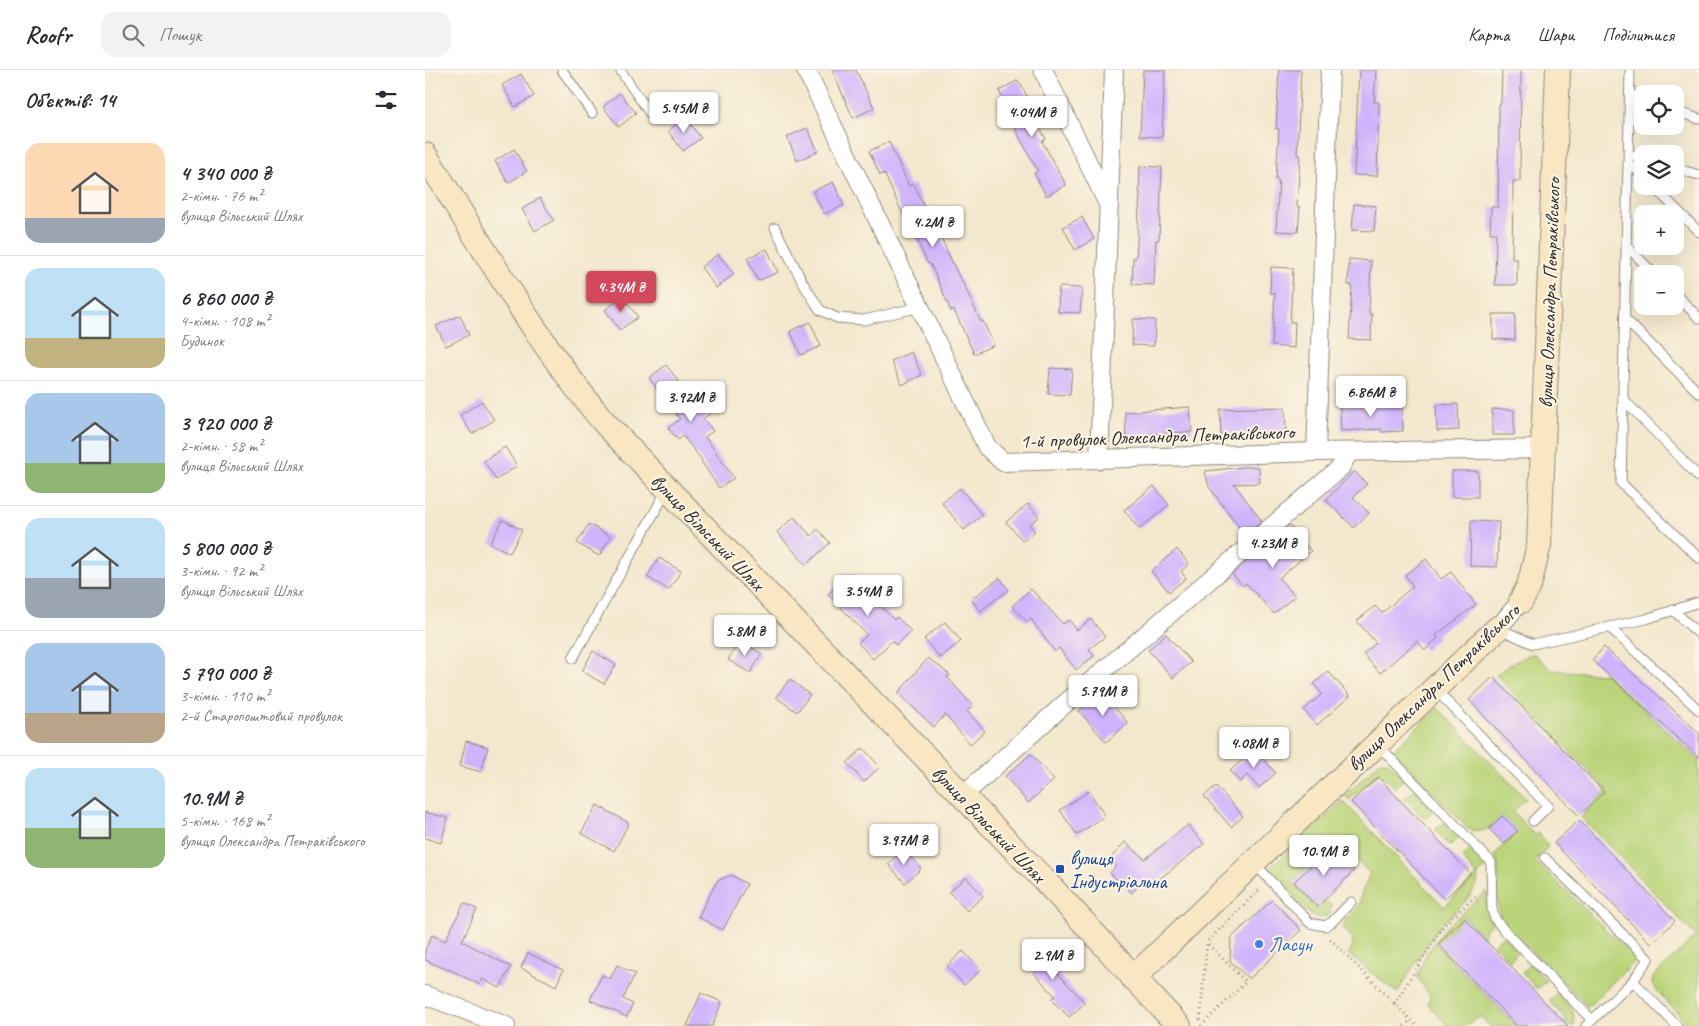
<!DOCTYPE html>
<html lang="uk">
<head>
<meta charset="utf-8">
<style>
	body { margin:0; font-family:Caveat,sans-serif; background:#f2f2f3; color:#2b2b33; height:100vh; display:flex; flex-direction:column; font-size:19px; white-space:nowrap }
	* { box-sizing:border-box; margin:0 }
	p { font-size:16px; color:#7c7c81 }
	.icon { flex:none; width:28px; height:28px; fill:none; stroke:currentColor; stroke-width:2; stroke-linecap:round; stroke-linejoin:round }
	.map { position:relative; flex:1; overflow:hidden }
	.side { display:flex; flex-direction:column; background:#fff; width:425px }
	.side>* { flex:none }
	.buttons { position:absolute; left:1209px; top:15px; display:grid; gap:10px }
	.buttons a { display:grid; place-items:center; width:50px; height:50px; border-radius:10px; background:#fff; box-shadow:0 5px 20px #0002; font-size:25px }
	.price { position:absolute; translate:-50% -42px; padding:0 11px; border-radius:5px; background:#fff; color:#222; font-size:16px; line-height:32px; filter:drop-shadow(0 1px 2px #0008) }
	.price::after { content:''; position:absolute; left:50%; top:30px; width:15px; height:11px; margin-left:-8px; background:inherit; clip-path:polygon(0 0,100% 0,50% 100%) }
	.price.on { background:#d1495b; color:#fff }
	ul { padding:0; list-style:none }
	li { display:flex; align-items:center; gap:15px; height:125px; padding:0 25px }
	li+li { border-top:1px solid #e1e1e2 }
	li span { display:grid; place-items:center; flex:none; width:140px; height:100px; border-radius:15px; color:#555 }
	li>.icon { margin-inline-start:auto }
	span .icon { width:60px; height:60px; fill:#fffc; stroke-width:1 }
	li b { font-size:21px }
	h2 { display:flex; justify-content:space-between; align-items:center; height:60px; padding:0 25px; font-size:21px }
	header { display:flex; align-items:center; gap:30px; box-sizing:border-box; height:70px; padding:0 25px; background:#fff; border-bottom:1px solid #e1e1e2 }
	header strong { font-size:24px }
	nav { display:flex; gap:28px; margin-inline-start:auto; font-size:18px }
	.search { width:350px; height:45px; background:#f2f2f3; display:flex; align-items:center; gap:12px; box-sizing:border-box; padding:0 18px; border-radius:15px; color:#7c7c81; font-size:19px }
	main { display:flex; flex:1; min-height:0 }
	.map>svg:first-child { display:block }
</style>
</head>
<body>
<header>
<strong>Roofr</strong>
<div class="search"><svg class="icon" aria-label="search" viewBox="0 0 24 24"><circle cx="10" cy="10" r="6"/><path d="M15 15l6 6"/></svg>Пошук</div>
<nav><a>Карта</a><a>Шари</a><a>Поділитися</a></nav>
</header>
<main>
<section class="side">
<h2>Об’єктів: 14<svg class="icon" aria-label="filters" viewBox="0 0 24 24"><path d="M4 7h16M4 17h16"/><circle cx="9" cy="7" r="2"/><circle cx="15" cy="17" r="2"/></svg></h2>
<ul>
<li><span style="background:linear-gradient(#ffd9b3 75%,#9aa5b1 0)"><svg class="icon" aria-label="home" viewBox="0 0 24 24"><path d="M3 11l9-7 9 7M6 9v11h12V9"/></svg></span><div><b>4 340 000 ₴</b><p>2-кімн. · 76 m²</p><p>вулиця Вільський Шлях</p></div></li>
<li><span style="background:linear-gradient(#bfe0f5 70%,#c2b280 0)"><svg class="icon" aria-label="home" viewBox="0 0 24 24"><path d="M3 11l9-7 9 7M6 9v11h12V9"/></svg></span><div><b>6 860 000 ₴</b><p>4-кімн. · 108 m²</p><p>Будинок</p></div></li>
<li><span style="background:linear-gradient(#a9c7e8 70%,#8fb573 0)"><svg class="icon" aria-label="home" viewBox="0 0 24 24"><path d="M3 11l9-7 9 7M6 9v11h12V9"/></svg></span><div><b>3 920 000 ₴</b><p>2-кімн. · 58 m²</p><p>вулиця Вільський Шлях</p></div></li>
<li><span style="background:linear-gradient(#bfe0f5 60%,#9aa5b1 0)"><svg class="icon" aria-label="home" viewBox="0 0 24 24"><path d="M3 11l9-7 9 7M6 9v11h12V9"/></svg></span><div><b>5 800 000 ₴</b><p>3-кімн. · 92 m²</p><p>вулиця Вільський Шлях</p></div></li>
<li><span style="background:linear-gradient(#a9c7e8 70%,#b9a48a 0)"><svg class="icon" aria-label="home" viewBox="0 0 24 24"><path d="M3 11l9-7 9 7M6 9v11h12V9"/></svg></span><div><b>5 790 000 ₴</b><p>3-кімн. · 110 m²</p><p>2-й Старопоштовий провулок</p></div></li>
<li><span style="background:linear-gradient(#bfe0f5 60%,#8fb573 0)"><svg class="icon" aria-label="home" viewBox="0 0 24 24"><path d="M3 11l9-7 9 7M6 9v11h12V9"/></svg></span><div><b>10.9M ₴</b><p>5-кімн. · 168 m²</p><p>вулиця Олександра Петраківського</p></div></li>
</ul>
</section>
<div class="map">
<svg width="1274" height="956" viewBox="0 0 1274 956">
	<rect width="100%" height="100%" fill="#fcf5e5"/>
	<filter id="ink" filterUnits="userSpaceOnUse"><feTurbulence type="fractalNoise" baseFrequency=".02" numOctaves="2"/><feDisplacementMap in="SourceGraphic" scale="10" xChannelSelector="R" yChannelSelector="G"/><feConvolveMatrix kernelMatrix="1 2 1 2 8 2 1 2 1" color-interpolation-filters="sRGB"/></filter>
	<filter id="wash" filterUnits="userSpaceOnUse"><feTurbulence type="fractalNoise" baseFrequency=".0096" numOctaves="4" result="noise"/><feDisplacementMap in="SourceGraphic" scale="20" xChannelSelector="R" yChannelSelector="G"/><feGaussianBlur stdDeviation="1.12" result="paint"/><feColorMatrix in="noise" values="0 0 0 0 0 0 0 0 0 0 0 0 0 0 0 0 0 1.4 0 .05"/><feComposite in="paint" operator="in"/></filter>
	<g filter="url(#wash)">
		<rect width="100%" height="100%" fill="#f3e8ce"/>
		<g fill="#b9d479" stroke="#728052">
			<polygon points="1108,583 1126,600 1180,604 1274,690 1274,956 1264,956 1227,915 1228,907 1271,866 1156,747 1182,720 1071,605 1084,595"/>
			<path d="M1013 638 1101 729 1088 742 1110 766 1114 763 1123 777 1110 791 1211 889 1163 937 1078 853C1069 834 1074 817 1073 796 1073 792 1071 789 1070 785L1092 761 1077 746C1066 757 1059 766 1042 758L968 680Z"/>
			<polygon points="957,691 963,692 979,709 970,718 954,702 924,730 920,726 954,692"/>
			<polygon points="989,719 1009,741 1000,749 980,728"/>
			<path d="M918 731 1019 837 1052 805 1037 788 1045 780 1061 797 1053 805 1052 814 1044 827 1038 834 1017 854 1003 873 972 923 923 884C932 871 928 868 918 857L922 847 934 835 937 822 945 803 911 771 867 812 892 839 902 831 906 835 905 844 896 848 886 845 844 799Z"/>
			<polygon points="1019,752 1034,767 1025,776 1010,760"/>
			<polygon points="1062,821 1062,840 1067,854 1059,860 1061,864 1058,867 1039,847 1011,874 1091,956 1065,956 1056,947 1048,950 1041,956 1023,956 1003,934 1005,926 993,908 993,903 1002,883 1022,856"/>
			<polygon points="1078,866 1093,882 1085,891 1069,874"/>
			<polygon points="1105,894 1121,911 1112,919 1097,903"/>
			<path d="M1132 923C1142 933 1152 940 1149 956H1142L1140 948 1124 931Z"/>
		</g>
		<g id="blocks">
			<g fill="#d0b3fd">
				<polygon points="407,0 431,0 449,38 428,48"/>
				<polygon points="718,0 740,0 737,67 715,66"/>
				<polygon points="854,0 876,0 872,85 875,85 872,137 875,137 873,162 851,161 854,110 851,110 854,59 851,59"/>
				<polygon points="934,0 951,0 949,32 954,32 952,106 929,105"/>
				<polygon points="1077,0 1096,0 1095,111 1088,111 1087,189 1092,189 1092,215 1070,215 1071,163 1065,163 1066,137 1073,137 1074,34 1076,34"/>
				<polygon points="96,4 109,26 90,37 77,15"/>
				<polygon points="593,10 606,33 602,35 621,69 617,71 641,115 621,126 609,103 613,101 589,57 592,56 574,21"/>
				<polygon points="195,23 211,43 194,57 178,37"/>
				<polygon points="260,47 276,68 258,81 243,61"/>
				<polygon points="382,58 393,81 372,91 362,67"/>
				<polygon points="464,72 484,116 489,114 511,162 513,161 535,209 536,209 556,252 558,251 569,275 549,284 529,240 526,241 505,193 503,194 481,146 479,147 459,103 455,105 444,81"/>
				<polygon points="89,79 102,101 83,113 70,91"/>
				<polygon points="715,96 737,97 734,170 731,170 729,215 707,214 708,188 711,188 715,122 714,122"/>
				<polygon points="408,112 419,135 399,144 388,121"/>
				<polygon points="115,128 129,150 110,161 97,139"/>
				<polygon points="929,134 951,136 949,161 927,160"/>
				<polygon points="657,147 669,169 650,180 638,157"/>
				<polygon points="342,179 353,202 333,211 322,188"/>
				<polygon points="293,184 309,204 291,218 276,197"/>
				<polygon points="924,189 946,191 944,244 947,244 946,270 924,269 927,215 923,215"/>
				<polygon points="846,197 868,198 865,252 870,252 869,278 847,276 850,223 845,223"/>
				<polygon points="634,217 657,218 655,243 633,242"/>
				<polygon points="197,226 213,247 195,260 180,240"/>
				<polygon points="1068,244 1090,244 1090,270 1068,269"/>
				<polygon points="35,245 44,265 21,276 11,256"/>
				<polygon points="708,249 730,250 729,276 707,275"/>
				<polygon points="385,252 396,276 376,285 365,261"/>
				<polygon points="486,282 497,305 477,315 466,291"/>
				<polygon points="241,295 270,332 276,328 287,342 278,349 288,361 280,367 309,408 294,418 276,391 277,390 258,366 253,370 243,358 255,349 224,308"/>
				<polygon points="625,298 647,299 645,325 623,324"/>
				<polygon points="57,331 69,350 47,364 35,345"/>
				<polygon points="937,334 937,337 977,335 978,361 956,362 956,359 916,361 915,335"/>
				<polygon points="1033,334 1034,360 1012,361 1011,335"/>
				<polygon points="765,337 767,362 723,364 724,367 701,368 700,342"/>
				<polygon points="860,337 861,362 796,365 795,339"/>
				<polygon points="1067,339 1089,340 1089,365 1067,365"/>
				<polygon points="80,377 92,396 71,410 59,391"/>
				<polygon points="818,397 834,397 835,413 809,414 837,451 820,465 784,417 780,401"/>
				<polygon points="929,401 942,414 928,427 944,443 929,458 901,430"/>
				<rect x="1027" y="401" width="26" height="26"/>
				<polygon points="729,416 744,435 714,459 699,440"/>
				<polygon points="535,418 557,445 539,460 517,433"/>
				<polygon points="603,434 614,447 604,455 610,461 598,471 581,452"/>
				<polygon points="369,447 386,466 393,459 405,473 381,495 352,462"/>
				<polygon points="78,450 97,460 85,483 65,473"/>
				<polygon points="1046,451 1074,452 1072,497 1045,496"/>
				<polygon points="164,454 186,467 174,486 152,473"/>
				<polygon points="864,455 886,481 854,508 870,526 849,544 821,513 818,516 807,504"/>
				<polygon points="752,479 764,494 756,501 761,508 744,522 726,501"/>
				<polygon points="234,488 256,501 244,520 222,507"/>
				<polygon points="1001,489 1016,509 1026,502 1051,535 1011,565 1013,568 1000,580 992,571 955,603 938,584 951,573 932,551 950,536 957,543 988,516 980,505"/>
				<polygon points="424,503 469,550 472,547 486,561 471,575 467,571 448,589 433,573 442,565 403,524"/>
				<polygon points="575,508 584,520 555,541 546,529"/>
				<polygon points="606,519 638,554 644,550 652,560 666,549 680,567 664,579 669,586 651,600 634,578 630,582 606,549 602,552 587,536"/>
				<polygon points="520,552 536,571 515,588 499,569"/>
				<polygon points="741,564 766,592 748,608 723,580"/>
				<polygon points="315,570 337,584 325,603 303,590"/>
				<polygon points="1179,577 1274,663 1274,688 1167,590"/>
				<polygon points="168,581 191,595 179,614 157,601"/>
				<polygon points="503,588 525,605 522,607 548,636 542,641 560,661 545,674 520,645 509,657 473,623"/>
				<polygon points="903,601 925,626 892,655 879,640 897,624 889,614"/>
				<polygon points="1068,607 1179,722 1154,746 1044,630"/>
				<polygon points="365,609 385,625 372,642 351,627"/>
				<polygon points="676,622 703,653 681,672 654,641"/>
				<polygon points="41,671 63,677 56,702 35,696"/>
				<polygon points="438,678 455,697 439,712 422,693"/>
				<polygon points="829,679 851,703 834,718 822,705 815,712 805,701"/>
				<polygon points="606,684 629,710 603,733 580,706"/>
				<polygon points="953,707 1046,804 1019,829 926,732"/>
				<polygon points="791,716 818,746 806,757 779,726"/>
				<polygon points="664,721 680,746 652,765 635,740"/>
				<polygon points="172,735 204,753 189,781 156,763"/>
				<polygon points="0,742 23,748 16,773 0,768"/>
				<polygon points="1077,746 1093,761 1079,774 1064,759"/>
				<polygon points="1154,750 1250,851 1226,874 1129,773"/>
				<polygon points="763,755 779,774 724,817 718,811 707,823 685,803 691,796 684,790 700,772 720,789"/>
				<polygon points="906,777 929,801 892,837 869,812"/>
				<polygon points="479,779 496,799 480,813 463,794"/>
				<polygon points="306,805 322,814 298,860 273,847 292,811"/>
				<polygon points="541,807 558,826 542,841 524,822"/>
				<polygon points="847,830 876,860 824,909 805,891 806,868"/>
				<polygon points="39,833 52,839 37,871 86,897 75,918 57,909 55,915 24,899 23,900 0,890 0,880 7,865 20,871"/>
				<polygon points="1039,848 1090,901 1143,956 1092,956 1013,874"/>
				<polygon points="613,875 631,894 627,897 660,933 644,947 626,929 630,926 597,890"/>
				<polygon points="538,881 556,900 539,915 522,896"/>
				<polygon points="103,883 138,900 131,916 96,898"/>
				<polygon points="192,895 210,904 198,929 208,934 202,947 165,930 177,905 185,909"/>
				<polygon points="276,923 297,932 287,956 262,956"/>
			</g>
		</g>
	</g>
	<g filter="url(#ink)">
		<use href="#blocks" fill-opacity="0" stroke="#8f8a7c" stroke-width="1"/>
		<g fill="none" stroke-linecap="round" stroke-linejoin="round">
			<g stroke="#8f8a7c" stroke-width="11">
				<g id="lane">
					<polyline points="137,0 167,43"/>
					<polyline points="195,0 228,48"/>
					<polyline points="1205,0 1196,413 1274,488"/>
					<polyline points="1205,25 1218,29"/>
					<polyline points="1250,41 1274,49"/>
					<polyline points="1204,84 1218,88"/>
					<polyline points="1204,93 1218,106"/>
					<polyline points="1250,98 1274,105"/>
					<polyline points="1228,116 1274,162"/>
					<polyline points="350,158 378,213 395,240 412,248 439,250 495,237"/>
					<polyline points="1202,176 1229,204"/>
					<polyline points="1250,224 1274,248"/>
					<polyline points="1200,249 1274,323"/>
					<polyline points="1198,329 1274,407"/>
					<polyline points="1248,540 1274,564"/>
					<polyline points="1184,557 1274,640"/>
					<polyline points="1073,558 1108,574 1221,549 1274,532"/>
					<polyline points="148,588 242,420"/>
					<polyline points="1011,620 1123,736 1108,751"/>
					<polyline points="952,674 1066,792 1067,840 1070,849 1079,860 1167,950"/>
					<polyline points="1120,788 1223,889 1208,911 1161,956"/>
					<polyline points="830,794 885,853 900,856 907,852 926,832"/>
					<polyline points="1208,911 1252,956"/>
				</g>
			</g>
			<g stroke="#8f8a7c" stroke-width="20">
				<g id="street">
					<polyline points="381,0 562,377 578,392 891,382 1117,379"/>
					<polyline points="618,0 683,134"/>
					<polyline points="891,382 905,0"/>
					<polyline points="674,390 689,0"/>
					<polyline points="1073,558 1096,531"/>
					<polyline points="537,726 643,631 915,398 924,382"/>
					<polyline points="0,925 81,956"/>
				</g>
			</g>
			<g stroke="#8f8a7c" stroke-width="26">
				<g id="secondary">
					<path d="M0 85C57 175 110 269 178 351 324 506 473 658 620 811 666 859 709 909 754 956"/>
					<polyline points="1096,531 1104,516 1114,475 1133,0"/>
					<polyline points="708,908 1073,558"/>
				</g>
			</g>
			<g stroke="#8f8a7c" stroke-width="3" stroke-dasharray="1 4" stroke-linecap="butt">
				<polyline points="905,869 992,956"/>
				<polyline points="969,934 1019,855 1053,824"/>
				<polyline points="775,950 782,872 835,819"/>
				<polyline points="776,956 821,912 782,873"/>
				<polyline points="979,956 986,950"/>
			</g>
			<use href="#lane" stroke="#fff" stroke-width="9"/>
			<use href="#street" stroke="#fff" stroke-width="18"/>
			<use href="#secondary" stroke="#f9e7c3" stroke-width="24"/>
		</g>
	</g>
	<rect fill="#1a4fb4" stroke="#fcf5e5" stroke-width="2" x="630" y="794" width="10" height="10" rx="2.5"/>
	<circle fill="#3f7fe0" stroke="#fcf5e5" stroke-width="2" cx="834" cy="874" r="5"/>
	<g text-anchor="middle" stroke-width="4" stroke-linejoin="round" paint-order="stroke">
		<g font-size="20" fill="#2b2b2b" stroke="#fcf5e5">
			<text transform="translate(1124 223) rotate(-88)" y="7">вулиця Олександра Петраківського</text>
			<text transform="translate(732 366) rotate(-2)" y="7">1-й провулок Олександра Петраківського</text>
			<text transform="translate(283 462) rotate(46)" y="7">вулиця Вільський Шлях</text>
			<text transform="translate(1008 617) rotate(-44)" y="7">вулиця Олександра Петраківського</text>
			<text transform="translate(564 754) rotate(46)" y="7">вулиця Вільський Шлях</text>
		</g>
		<g font-size="20" fill="#164399" stroke="#fcf5e5" text-anchor="start">
			<text x="645" y="795">вулиця<tspan x="645" dy="23">Індустріальна</tspan></text>
		</g>
		<g font-size="20" fill="#366cbe" stroke="#fcf5e5" text-anchor="start">
			<text x="844" y="881">Ласун</text>
		</g>
	</g>
</svg>
<div class="buttons">
<a><svg class="icon" aria-label="locate" viewBox="0 0 24 24"><circle cx="12" cy="12" r="6"/><path d="M12 2v4M12 18v4M2 12h4M18 12h4"/></svg></a>
<a><svg class="icon" aria-label="layers" viewBox="0 0 24 24"><path d="M12 4l9 5-9 5-9-5zM3 14l9 5 9-5"/></svg></a>
<a>+</a>
<a>−</a>
</div>
<b class="price" style="left:259px;top:64px">5.45M ₴</b>
<b class="price" style="left:607px;top:68px">4.04M ₴</b>
<b class="price" style="left:508px;top:178px">4.2M ₴</b>
<b class="price on" style="left:196px;top:243px">4.34M ₴</b>
<b class="price" style="left:946px;top:348px">6.86M ₴</b>
<b class="price" style="left:266px;top:353px">3.92M ₴</b>
<b class="price" style="left:848px;top:499px">4.23M ₴</b>
<b class="price" style="left:443px;top:547px">3.54M ₴</b>
<b class="price" style="left:320px;top:587px">5.8M ₴</b>
<b class="price" style="left:678px;top:647px">5.79M ₴</b>
<b class="price" style="left:829px;top:699px">4.08M ₴</b>
<b class="price" style="left:479px;top:796px">3.97M ₴</b>
<b class="price" style="left:899px;top:807px">10.9M ₴</b>
<b class="price" style="left:628px;top:911px">2.9M ₴</b>
</div>
</main>
</body>
</html>
